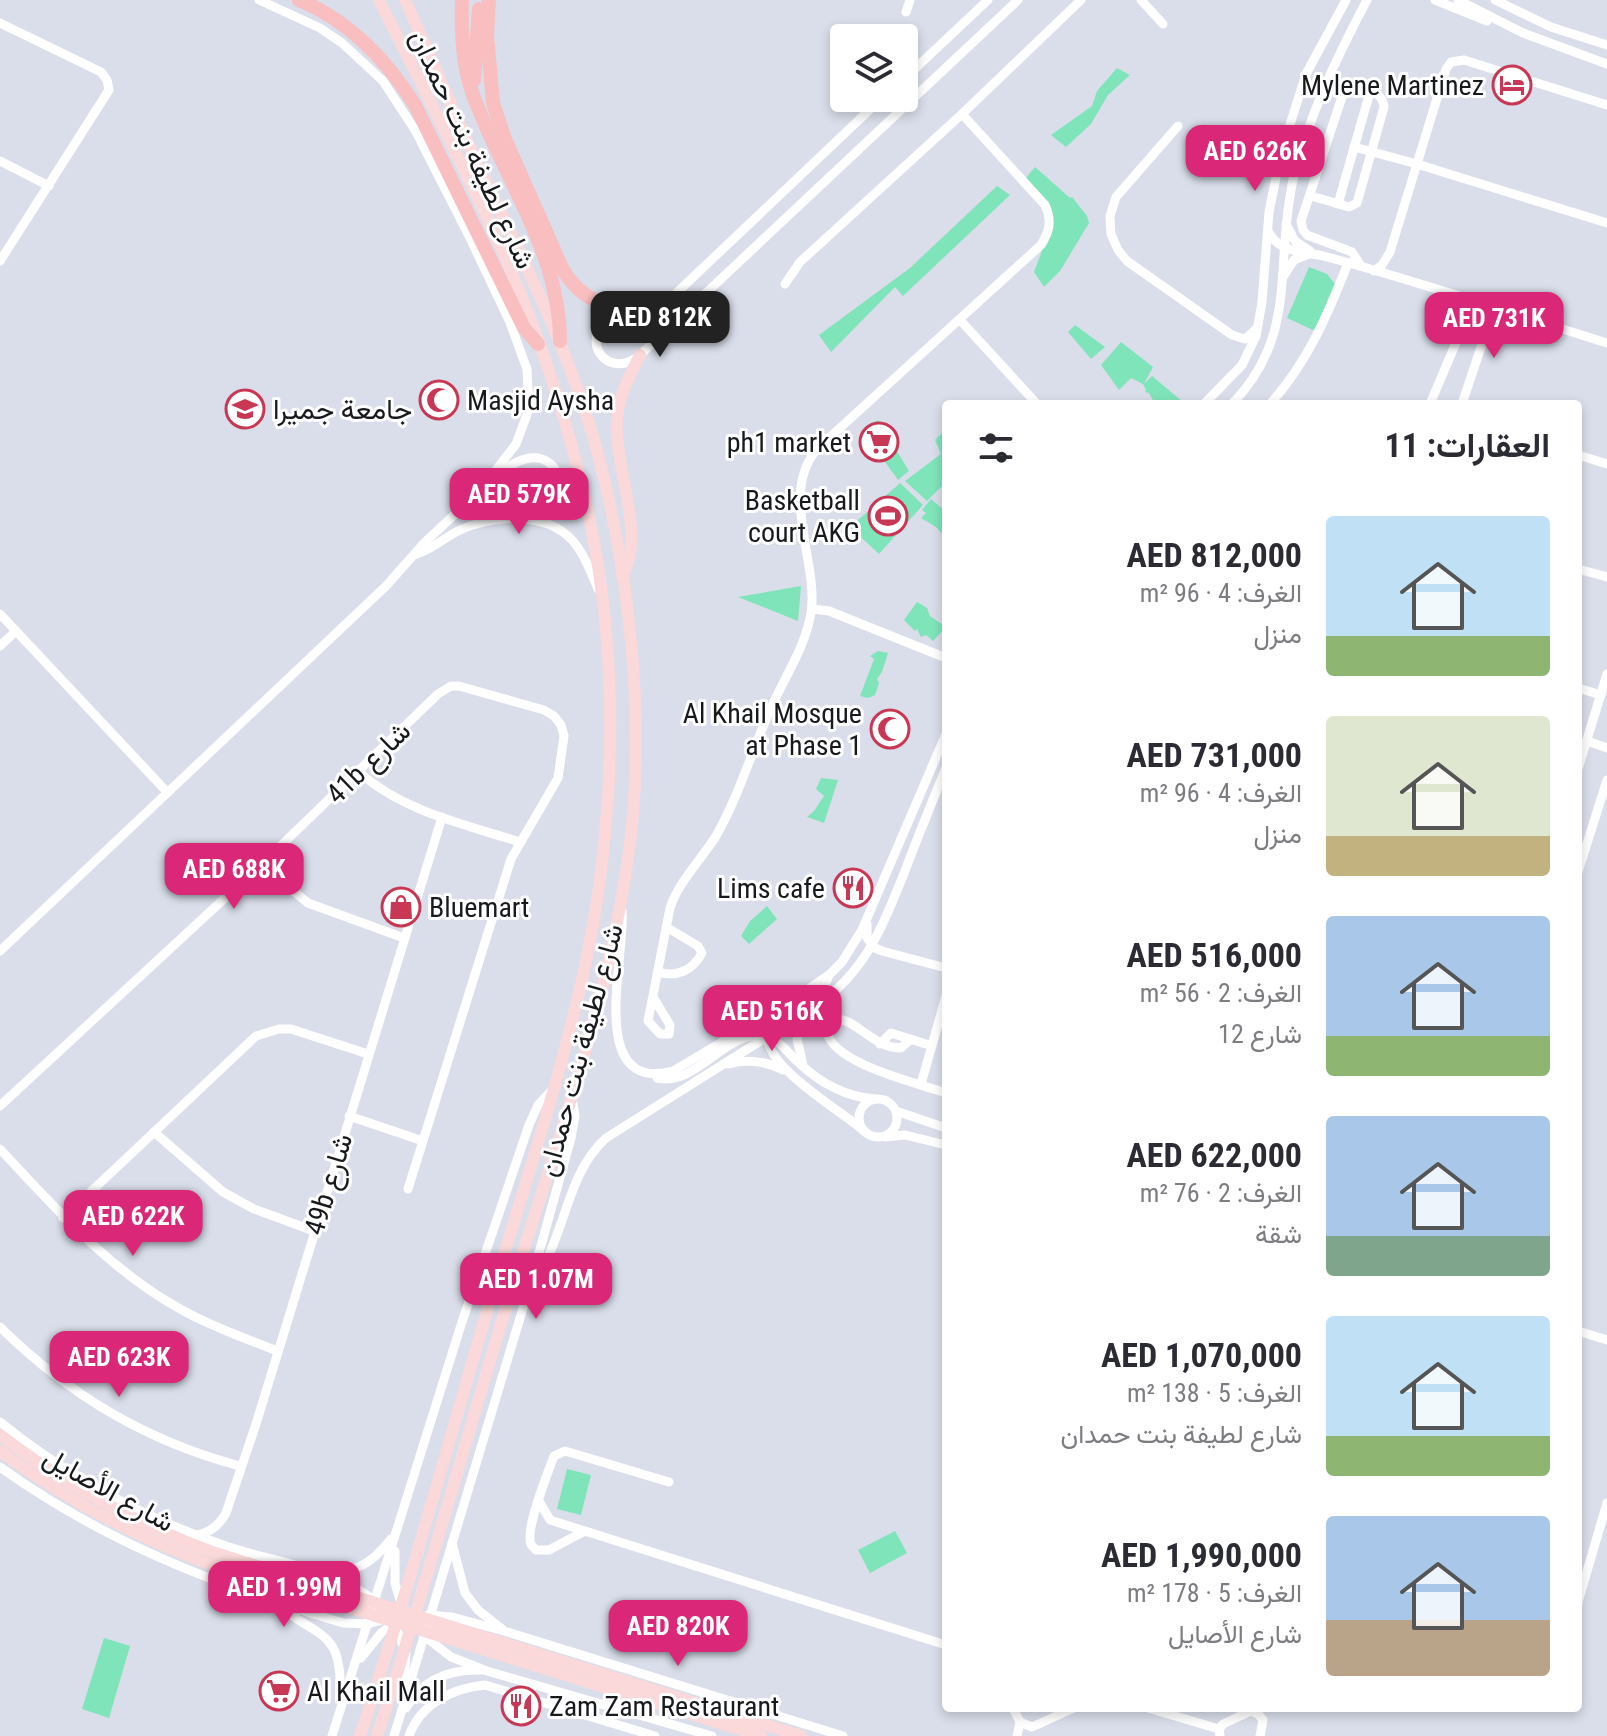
<!DOCTYPE html>
<html lang="ar">
<head>
<meta charset="utf-8">
<style>
	body { margin:0; font-family:"Roboto Condensed",Vazirmatn,sans-serif; background:#f7f7f7; color:#2b2b33; direction:rtl; height:100vh; display:flex; flex-direction:column; font-size:30px; white-space:nowrap }
	* { box-sizing:border-box; margin:0 }
	p { font-size:26px; color:#7c7c81 }
	.icon { flex:none; width:44px; height:44px; fill:none; stroke:currentColor; stroke-width:2; stroke-linecap:round; stroke-linejoin:round }
	.map { position:relative; flex:1; overflow:hidden; direction:ltr }
	.sheet { position:absolute; left:942px; top:400px; width:640px; height:1312px; display:flex; flex-direction:column; background:#fff; border-radius:8px; box-shadow:0 4px 12px #0003; direction:rtl }
	.sheet>* { flex:none }
	.controls { position:absolute; left:830px; top:24px; display:grid; gap:16px }
	.controls a { display:grid; place-items:center; width:88px; height:88px; border-radius:8px; background:#fff; box-shadow:0 4px 12px #0003; font-size:40px }
	.price { position:absolute; translate:-50% -68px; padding:0 18px; border-radius:16px; background:#db2777; color:#fff; font-size:26px; line-height:52px; filter:drop-shadow(0 2px 4px #0008) }
	.price::after { content:''; position:absolute; left:50%; top:48px; width:24px; height:18px; margin-left:-12px; background:inherit; clip-path:polygon(0 0,100% 0,50% 100%) }
	.price.current { background:#222; color:#fff }
	ul { padding:0; list-style:none }
	li { display:flex; align-items:center; gap:24px; height:200px; padding:0 32px }
	li span { display:grid; place-items:center; flex:none; width:224px; height:160px; border-radius:8px; color:#555 }
	li>.icon { margin-inline-start:auto }
	span .icon { width:96px; height:96px; fill:#fffc; stroke-width:1 }
	li b { font-size:34px }
	h2 { display:flex; justify-content:space-between; align-items:center; height:96px; padding:0 32px; font-size:34px }
	.map>svg:first-child { display:block }
</style>
</head>
<body>
<div class="map">
<svg width="1607" height="1736" viewBox="0 0 1607 1736">
	<rect width="100%" height="100%" fill="#d9deea"/>
	<g fill="#80e4ba">
		<polygon points="1117,68 1130,75 1108,95 1091,124 1066,147 1051,135 1092,106 1097,91"/>
		<polygon points="1035,167 1070,198 1072,197 1087,216 1089,223 1060,271 1044,287 1034,272 1049,232 1051,218 1026,178"/>
		<polygon points="997,186 1010,195 903,296 895,287 831,352 819,335 910,268"/>
		<polygon points="1309,267 1327,274 1335,284 1315,331 1287,318"/>
		<polygon points="1075,325 1105,347 1091,359 1068,332"/>
		<polygon points="1121,342 1153,367 1144,384 1152,376 1183,402 1155,404 1149,393 1145,392 1146,390 1143,384 1131,378 1119,390 1101,365"/>
		<polygon points="878,420 909,471 898,480 875,448 870,449 865,437 865,427"/>
		<polygon points="943,432 946,435 946,482 927,501 905,481 941,454 935,440"/>
		<polygon points="900,483 923,505 879,554 850,527"/>
		<polygon points="931,499 946,512 946,538 936,527 921,518 926,513 922,510"/>
		<polygon points="801,586 798,621 738,597"/>
		<polygon points="917,602 927,608 930,616 946,627 933,641 926,635 921,637 917,629 915,631 904,620"/>
		<polygon points="878,651 888,653 882,672 877,679 879,683 875,695 868,698 860,696 874,659 870,656"/>
		<polygon points="821,778 838,780 824,823 807,817 814,811 824,796 816,789"/>
		<polygon points="767,906 777,919 749,944 741,936 750,921"/>
		<polygon points="567,1469 591,1475 581,1515 557,1509"/>
		<polygon points="895,1531 907,1553 870,1573 858,1550"/>
		<polygon points="104,1638 130,1646 109,1718 82,1709"/>
	</g>
	<g fill="none" stroke-linecap="round" stroke-linejoin="round">
		<g stroke="#fff" stroke-width="9">
			<polyline points="1141,0 1163,24"/>
			<polyline points="1435,0 1487,21"/>
			<polyline points="1458,0 1523,33 1607,64"/>
			<polyline points="1495,0 1551,27 1607,45"/>
			<polyline points="906,12 910,0"/>
			<polyline points="0,23 101,72 107,80 109,90 0,261"/>
			<polyline points="904,79 988,0"/>
			<path d="M882 98 668 301C659 307 649 311 639 314 627 318 612 318 603 326 583 345 610 380 640 355L1018 0"/>
			<polyline points="1178,126 1116,197 1110,216 1111,234 1118,250 1127,261 1232,335 1245,339 1255,330"/>
			<polyline points="1354,147 1417,164 1607,223"/>
			<polyline points="0,161 49,186"/>
			<path d="M1311 196 1349 207 1357 203 1384 107C1383 88 1353 83 1342 97L1301 221 1303 230 1307 235 1352 252 1361 266"/>
			<polyline points="1338,204 1370,92"/>
			<polyline points="1286,224 1295,241 1310,251"/>
			<path d="M1268 231C1279 254 1306 251 1327 257 1421 282 1514 314 1607 343"/>
			<polyline points="1374,271 1382,265 1390,252 1446,69 1451,62 1464,60 1607,105"/>
			<polyline points="1283,277 1294,260 1309,254"/>
			<polyline points="785,284 800,262 962,114 1081,0"/>
			<polyline points="960,320 1037,404"/>
			<polyline points="1204,404 1242,365 1256,336 1262,302 1269,212 1281,153 1306,74 1346,0"/>
			<path d="M1232 404C1299 335 1274 266 1293 180 1309 115 1336 59 1367 0"/>
			<path d="M1270 404C1308 362 1328 314 1348 263"/>
			<polyline points="1430,404 1461,331 1471,300"/>
			<polyline points="1462,404 1494,308"/>
			<polyline points="1578,455 1607,464"/>
			<path d="M496 478C554 419 588 506 531 520"/>
			<path d="M417 554C433 549 445 537 460 530 493 515 545 511 572 540 584 553 591 573 598 589"/>
			<polyline points="1578,569 1607,577"/>
			<polyline points="812,609 829,611 946,658"/>
			<polyline points="0,614 167,792"/>
			<polyline points="0,646 16,631"/>
			<polyline points="1578,688 1601,695"/>
			<polyline points="1587,741 1607,748"/>
			<polyline points="1578,769 1607,674"/>
			<path d="M359 772C404 812 464 824 520 842"/>
			<polyline points="266,860 292,890 308,903 404,938"/>
			<polyline points="1578,872 1607,780"/>
			<path d="M622 911C626 956 585 1094 673 1071L788 1003 829 975 842 962 862 930 946 734"/>
			<polyline points="867,924 867,938 875,948 882,951 946,968"/>
			<polyline points="0,951 386,586 425,542 479,492 516,444 529,409 527,369 509,320 469,236 415,130 383,81 342,43 320,28 259,0"/>
			<path d="M658 972C677 978 693 970 702 953L698 946 666 927"/>
			<path d="M829 975C823 999 790 1009 771 1023 747 1060 844 1111 865 1132"/>
			<path d="M653 997 670 1025 669 1034H660L648 1021 670 908C679 881 701 860 716 836 739 796 752 750 771 708 785 676 805 648 811 613 819 562 778 492 818 448L1041 245C1050 231 1052 220 1045 205L962 114"/>
			<path d="M911 1039 901 1048C870 1048 852 1012 832 1021L827 1032C833 1064 918 1083 946 1093"/>
			<polyline points="880,1044 891,1033 932,1046"/>
			<path d="M728 1064C748 1059 766 1061 783 1070"/>
			<polyline points="803,1065 797,1039 805,1014"/>
			<path d="M657 1078C697 1087 725 1030 764 1036 779 1039 788 1053 798 1062 819 1082 846 1097 875 1099"/>
			<polyline points="921,1084 946,996"/>
			<circle cx="878" cy="1118" r="19"/>
			<polyline points="0,1106 266,860 438,694 451,686 459,686 544,710 554,716 561,725 564,736 558,778 511,859 408,1189"/>
			<polyline points="896,1111 946,1128"/>
			<polyline points="349,1116 423,1141"/>
			<polyline points="154,1132 223,1192 254,1209 314,1231"/>
			<polyline points="885,1137 905,1135 946,1145"/>
			<path d="M0 1149C56 1209 109 1270 182 1310 212 1327 245 1338 277 1351"/>
			<polyline points="63,1218 256,1036 279,1029 291,1029 368,1054"/>
			<path d="M530 1285C567 1241 563 1177 606 1138L816 1006C867 970 882 927 905 871 918 836 932 802 946 768"/>
			<path d="M0 1327C69 1395 146 1441 240 1466"/>
			<polyline points="1578,1331 1607,1340"/>
			<path d="M0 1422C67 1476 144 1518 226 1546 276 1563 333 1568 375 1601"/>
			<path d="M0 1467C104 1542 220 1587 343 1623L368 1624 388 1618"/>
			<polyline points="539,1501 550,1520 946,1645"/>
			<path d="M583 1532 549 1550H536C531 1545 530 1545 530 1538 529 1520 547 1475 554 1456L565 1451 669 1482"/>
			<path d="M196 1535C210 1533 219 1526 226 1513L256 1424 442 817"/>
			<polyline points="452,1543 465,1593 478,1610 502,1629"/>
			<polyline points="395,1551 395,1583 401,1603"/>
			<path d="M322 1571C357 1571 369 1567 391 1539"/>
			<polyline points="1578,1602 1607,1503"/>
			<path d="M276 1604C321 1640 343 1629 340 1698"/>
			<polyline points="428,1615 452,1617 504,1631 843,1736"/>
			<polyline points="395,1625 406,1653 404,1683"/>
			<polyline points="423,1635 451,1657 487,1671 712,1736"/>
			<polyline points="361,1658 381,1633 398,1620"/>
			<path d="M406 1708C423 1679 449 1669 481 1670"/>
			<polyline points="1013,1708 1020,1722 1032,1727 1074,1708"/>
			<polyline points="1148,1708 1219,1729"/>
			<polyline points="332,1736 462,1322 529,1125 538,1105 553,1089"/>
			<polyline points="394,1736 530,1285 571,1138 575,1116 572,1098"/>
			<path d="M409 1736C420 1704 453 1688 485 1685L655 1736"/>
			<polyline points="1017,1736 1020,1722"/>
			<polyline points="1220,1736 1219,1729 1223,1724 1251,1711 1258,1714 1263,1720 1260,1736"/>
		</g>
		<g stroke="#fbd8d9" stroke-width="12">
			<path d="M622 576C647 534 613 467 617 418 619 395 630 375 640 355"/>
			<path d="M0 1435C65 1485 135 1523 212 1552L801 1736"/>
			<path d="M0 1451C65 1499 134 1536 209 1564L761 1736"/>
			<path d="M360 1736C407 1595 446 1451 488 1308 521 1195 560 1082 585 966 615 823 620 666 590 522 571 431 541 339 504 254 465 167 421 84 379 0"/>
			<path d="M377 1736C425 1589 466 1439 511 1291 556 1143 611 996 630 842 645 720 630 581 600 462 572 354 522 258 475 158 451 106 429 53 405 0"/>
		</g>
		<g stroke="#f8bec0" stroke-width="14">
			<path d="M299 0C350 21 386 59 415 105L524 328 538 344"/>
			<path d="M462 0C461 31 462 62 472 92 501 174 560 251 560 341"/>
			<path d="M489 0 487 35 493 103 505 139 563 270C589 312 624 311 668 301"/>
			<polyline points="474,80 479,9"/>
		</g>
	</g>
	<defs>
		<g id="hotel-ring" transform="scale(2)"><circle r="9.5" fill="#fff" stroke="#c83855" stroke-width="1.5"/><path d="M-6-4.5h1.5V1H6V5H4.5V3h-9V5H-6ZM-4 0a1.8 1.8 0 1 1 3.6 0ZM.5 0V-2.5h3Q6-2.5 6 0Z" fill="#c83855"/></g>
		<g id="mosque-ring" transform="scale(2)"><circle r="9.5" fill="#fff" stroke="#c83855" stroke-width="1.5"/><path d="M3.5-4.9A6 6 0 1 0 3.5 4.9A5 5 0 1 1 3.5-4.9Z" fill="#c83855"/></g>
		<g id="university-ring" transform="scale(2)"><circle r="9.5" fill="#fff" stroke="#c83855" stroke-width="1.5"/><path d="M0-5L7-2L0 1L-7-2ZM-4 1L0 2.5L4 1V4Q0 6-4 4Z" fill="#c83855"/></g>
		<g id="supermarket-ring" transform="scale(2)"><circle r="9.5" fill="#fff" stroke="#c83855" stroke-width="1.5"/><path d="M-6-5.5h2.5l.6 2H6L4.5 2H-2.5L-4.4-4H-6ZM-1.5 3.2a1.3 1.3 0 1 0 .1 0ZM3 3.2a1.3 1.3 0 1 0 .1 0Z" fill="#c83855"/></g>
		<g id="stadium-ring" transform="scale(2)"><circle r="9.5" fill="#fff" stroke="#c83855" stroke-width="1.5"/><path d="M0-5a6.5 5 0 1 0 0 10a6.5 5 0 1 0 0-10ZM-3.5-1.8h7v3.6h-7Z" fill="#c83855"/></g>
		<g id="restaurant-ring" transform="scale(2)"><circle r="9.5" fill="#fff" stroke="#c83855" stroke-width="1.5"/><path d="M-5-6h1v4h1v-4h1v4h1v-4h1v5L-1.5 .5V6h-2V.5L-5-1ZM5-6V6H3V1.5H1.5Q1.5-4 5-6Z" fill="#c83855"/></g>
		<g id="shop-ring" transform="scale(2)"><circle r="9.5" fill="#fff" stroke="#c83855" stroke-width="1.5"/><path d="M-5-2.5h2.3a2.7 3.5 0 0 1 5.4 0H5L5.5 6h-11ZM-1.5-2.5h3a1.5 2.3 0 0 0-3 0Z" fill="#c83855"/></g>
	</defs>
	<g fill-rule="evenodd">
		<use href="#hotel-ring" x="1512" y="85"/>
		<use href="#mosque-ring" x="439" y="400"/>
		<use href="#university-ring" x="245" y="409"/>
		<use href="#supermarket-ring" x="879" y="442"/>
		<use href="#stadium-ring" x="888" y="516"/>
		<use href="#mosque-ring" x="890" y="729"/>
		<use href="#restaurant-ring" x="853" y="888"/>
		<use href="#shop-ring" x="401" y="907"/>
		<use href="#supermarket-ring" x="279" y="1691"/>
		<use href="#restaurant-ring" x="521" y="1706"/>
	</g>
	<g text-anchor="middle" stroke-width="6" stroke-linejoin="round" paint-order="stroke">
		<g font-size="28" fill="#17191d" stroke="#fff" text-anchor="end">
			<text x="1484" y="95">Mylene Martinez</text>
			<text x="467" y="410" text-anchor="start">Masjid Aysha</text>
			<text x="273" y="419" text-anchor="start">جامعة جميرا</text>
			<text x="851" y="452">ph1 market</text>
			<text x="860" y="510">Basketball<tspan x="860" dy="32">court AKG</tspan></text>
			<text x="862" y="723">Al Khail Mosque<tspan x="862" dy="32">at Phase 1</tspan></text>
			<text x="825" y="898">Lims cafe</text>
			<text x="429" y="917" text-anchor="start">Bluemart</text>
			<text x="307" y="1701" text-anchor="start">Al Khail Mall</text>
			<text x="549" y="1716" text-anchor="start">Zam Zam Restaurant</text>
		</g>
		<g font-size="28" fill="#17191d" stroke="#fff">
			<text transform="translate(473 149) rotate(65)" y="10">شارع لطيفة بنت حمدان</text>
			<text transform="translate(368 762) rotate(-44)" y="10">41b شارع</text>
			<text transform="translate(580 1050) rotate(-75)" y="10">شارع لطيفة بنت حمدان</text>
			<text transform="translate(328 1184) rotate(-73)" y="10">49b شارع</text>
			<text transform="translate(109 1489) rotate(29)" y="10">شارع الأصايل</text>
		</g>
	</g>
</svg>
<div class="controls">
<a><svg class="icon" aria-label="layers" viewBox="0 0 24 24"><path d="M12 4l9 5-9 5-9-5zM3 14l9 5 9-5"/></svg></a>
</div>
<b class="price" style="left:1255px;top:193px">AED 626K</b>
<b class="price current" style="left:660px;top:359px">AED 812K</b>
<b class="price" style="left:1494px;top:360px">AED 731K</b>
<b class="price" style="left:519px;top:536px">AED 579K</b>
<b class="price" style="left:234px;top:911px">AED 688K</b>
<b class="price" style="left:772px;top:1053px">AED 516K</b>
<b class="price" style="left:133px;top:1258px">AED 622K</b>
<b class="price" style="left:536px;top:1321px">AED 1.07M</b>
<b class="price" style="left:119px;top:1399px">AED 623K</b>
<b class="price" style="left:284px;top:1629px">AED 1.99M</b>
<b class="price" style="left:678px;top:1668px">AED 820K</b>
<section class="sheet">
<h2>العقارات: 11<svg class="icon" aria-label="filters" viewBox="0 0 24 24"><path d="M4 7h16M4 17h16"/><circle cx="9" cy="7" r="2"/><circle cx="15" cy="17" r="2"/></svg></h2>
<ul>
<li><span style="background:linear-gradient(#bfe0f5 75%,#8fb573 0)"><svg class="icon" aria-label="home" viewBox="0 0 24 24"><path d="M3 11l9-7 9 7M6 9v11h12V9"/></svg></span><div><b>AED 812,000</b><p>الغرف: 4 · 96 m²</p><p>منزل</p></div></li>
<li><span style="background:linear-gradient(#dfe7d0 75%,#c2b280 0)"><svg class="icon" aria-label="home" viewBox="0 0 24 24"><path d="M3 11l9-7 9 7M6 9v11h12V9"/></svg></span><div><b>AED 731,000</b><p>الغرف: 4 · 96 m²</p><p>منزل</p></div></li>
<li><span style="background:linear-gradient(#a9c7e8 75%,#8fb573 0)"><svg class="icon" aria-label="home" viewBox="0 0 24 24"><path d="M3 11l9-7 9 7M6 9v11h12V9"/></svg></span><div><b>AED 516,000</b><p>الغرف: 2 · 56 m²</p><p>شارع 12</p></div></li>
<li><span style="background:linear-gradient(#a9c7e8 75%,#7fa58c 0)"><svg class="icon" aria-label="home" viewBox="0 0 24 24"><path d="M3 11l9-7 9 7M6 9v11h12V9"/></svg></span><div><b>AED 622,000</b><p>الغرف: 2 · 76 m²</p><p>شقة</p></div></li>
<li><span style="background:linear-gradient(#bfe0f5 75%,#8fb573 0)"><svg class="icon" aria-label="home" viewBox="0 0 24 24"><path d="M3 11l9-7 9 7M6 9v11h12V9"/></svg></span><div><b>AED 1,070,000</b><p>الغرف: 5 · 138 m²</p><p>شارع لطيفة بنت حمدان</p></div></li>
<li><span style="background:linear-gradient(#a9c7e8 65%,#b9a48a 0)"><svg class="icon" aria-label="home" viewBox="0 0 24 24"><path d="M3 11l9-7 9 7M6 9v11h12V9"/></svg></span><div><b>AED 1,990,000</b><p>الغرف: 5 · 178 m²</p><p>شارع الأصايل</p></div></li>
</ul>
</section>
</div>
</body>
</html>
